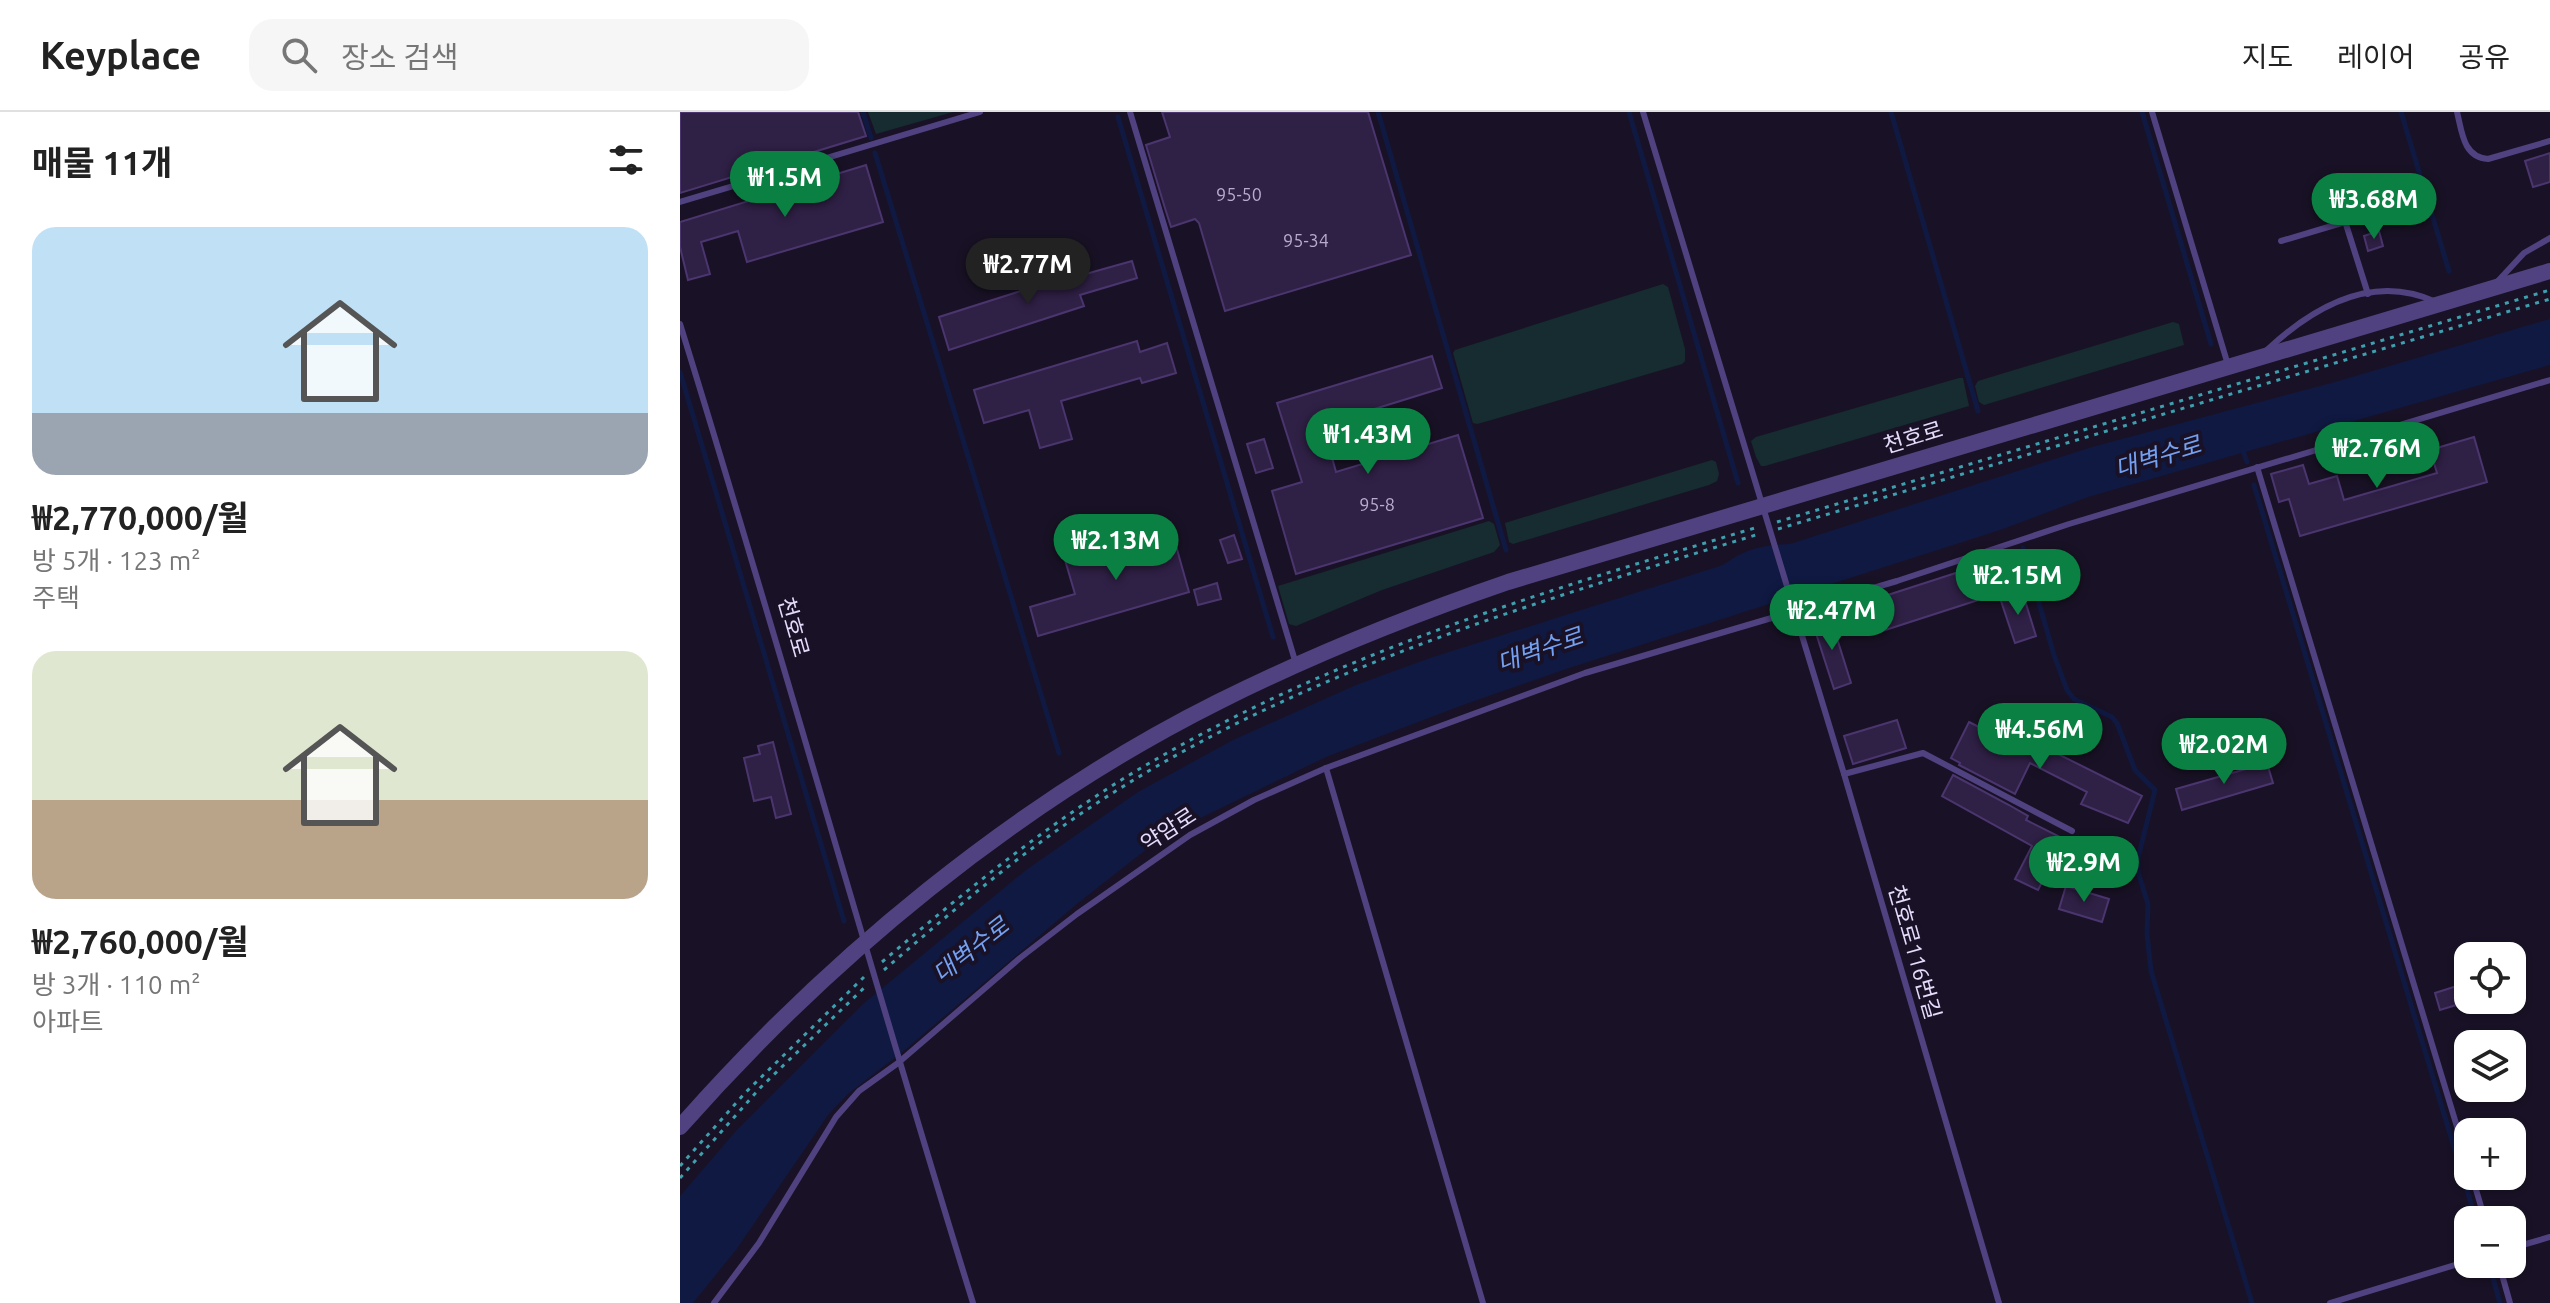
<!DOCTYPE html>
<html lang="ko">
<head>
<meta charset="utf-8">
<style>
	body { margin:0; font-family:Ubuntu,"Noto Sans KR",sans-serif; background:#f6f6f6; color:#222; height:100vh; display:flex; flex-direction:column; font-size:30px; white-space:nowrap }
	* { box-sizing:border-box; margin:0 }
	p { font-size:26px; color:#767676 }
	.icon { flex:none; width:44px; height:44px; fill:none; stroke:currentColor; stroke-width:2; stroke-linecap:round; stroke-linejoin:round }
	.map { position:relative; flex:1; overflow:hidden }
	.panel { display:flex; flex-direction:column; background:#fff; width:680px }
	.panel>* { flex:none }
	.buttons { position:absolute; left:1774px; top:830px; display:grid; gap:16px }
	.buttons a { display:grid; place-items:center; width:72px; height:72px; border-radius:16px; background:#fff; box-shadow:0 2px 6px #0004; font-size:40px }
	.price { position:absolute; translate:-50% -68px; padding:0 18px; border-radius:28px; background:#0b8043; color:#fff; font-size:26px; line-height:52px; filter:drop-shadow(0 2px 4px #0008) }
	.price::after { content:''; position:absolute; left:50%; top:48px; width:24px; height:18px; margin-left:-12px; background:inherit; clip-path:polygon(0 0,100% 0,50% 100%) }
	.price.active { background:#222; color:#fff }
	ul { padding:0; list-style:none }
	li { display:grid; align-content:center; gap:16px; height:424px; padding:0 32px }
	li span { display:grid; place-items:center; height:248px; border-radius:24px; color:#555 }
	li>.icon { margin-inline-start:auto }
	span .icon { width:144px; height:144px; fill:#fffc; stroke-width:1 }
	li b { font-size:34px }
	h2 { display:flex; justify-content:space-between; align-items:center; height:96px; padding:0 32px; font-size:34px }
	header { display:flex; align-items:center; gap:48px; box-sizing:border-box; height:112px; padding:0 40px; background:#fff; border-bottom:2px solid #e0e0e0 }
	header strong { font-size:38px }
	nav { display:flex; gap:44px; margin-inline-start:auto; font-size:28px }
	.search { width:560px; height:72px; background:#f6f6f6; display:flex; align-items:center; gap:20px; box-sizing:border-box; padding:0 28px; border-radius:24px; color:#767676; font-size:30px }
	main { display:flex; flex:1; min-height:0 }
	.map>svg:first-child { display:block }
</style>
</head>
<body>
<header>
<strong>Keyplace</strong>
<div class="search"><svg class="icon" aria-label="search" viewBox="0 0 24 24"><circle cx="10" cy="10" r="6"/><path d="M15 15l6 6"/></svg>장소 검색</div>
<nav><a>지도</a><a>레이어</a><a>공유</a></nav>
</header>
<main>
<section class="panel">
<h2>매물 11개<svg class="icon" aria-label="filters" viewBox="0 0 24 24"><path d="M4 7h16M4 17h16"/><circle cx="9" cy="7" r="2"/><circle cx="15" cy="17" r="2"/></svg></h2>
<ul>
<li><span style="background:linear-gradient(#bfe0f5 75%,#9aa5b1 0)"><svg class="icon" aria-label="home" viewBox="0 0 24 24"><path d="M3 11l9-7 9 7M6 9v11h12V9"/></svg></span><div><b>₩2,770,000/월</b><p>방 5개 · 123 m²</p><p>주택</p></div></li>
<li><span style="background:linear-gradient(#dfe7d0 60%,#b9a48a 0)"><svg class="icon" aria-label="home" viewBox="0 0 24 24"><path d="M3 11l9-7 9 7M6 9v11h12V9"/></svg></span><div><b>₩2,760,000/월</b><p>방 3개 · 110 m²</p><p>아파트</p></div></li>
</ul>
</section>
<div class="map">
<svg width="1870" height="1191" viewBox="0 0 1870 1191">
	<rect width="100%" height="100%" fill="#191226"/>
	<g fill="#162c30">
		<polygon points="188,0 273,0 196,22"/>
		<polygon points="983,172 988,175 1005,237 1005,249 1002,252 808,309 797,312 793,311 773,241 775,238"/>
		<polygon points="1493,210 1499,212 1504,233 1304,293 1299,290 1295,274 1298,269"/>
		<polygon points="1279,266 1283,266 1289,294 1085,354 1081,354 1076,345 1071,329 1076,325"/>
		<polygon points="1032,348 1036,350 1039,362 1037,369 1029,373 833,432 829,430 825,411"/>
		<polygon points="809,409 814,412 820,433 814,440 702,478 616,514 609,512 598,474"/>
	</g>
	<path fill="#101942" d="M1870 207V253L1408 385 1323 417 889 556 783 593 646 645 504 714 463 740 398 791 226 937 168 982 148 1003 56 1138 13 1191H0V1084L56 1019 183 892 346 758 458 680 553 628 676 573 750 546 1043 453C1065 437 1083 433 1110 432L1412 335 1655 270Z"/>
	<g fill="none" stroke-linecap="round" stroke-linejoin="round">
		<g stroke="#101942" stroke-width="5">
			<polyline points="183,0 191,26"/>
			<polyline points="698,0 826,438"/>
			<polyline points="949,0 1058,371"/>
			<polyline points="1211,0 1298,299"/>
			<polyline points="1462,0 1531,232"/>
			<polyline points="1721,0 1769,159"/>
			<polyline points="438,5 593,525"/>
			<polyline points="195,41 379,641"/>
			<polyline points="0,260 164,809"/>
			<polyline points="1562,336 1567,350"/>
			<polyline points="1574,373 1796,1108"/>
			<polyline points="1343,436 1374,543 1387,578 1394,587 1432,605 1437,611 1455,658 1475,678 1458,746 1458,760 1468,792 1467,822 1471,859 1572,1191"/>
			<polyline points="1809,1152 1820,1191"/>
		</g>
	</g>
	<g fill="#2f2045" stroke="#4b356f" stroke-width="2">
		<polygon points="0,0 178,0 186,24 0,81"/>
		<polygon points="482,0 688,0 731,143 545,199 519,111 515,107 491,115 484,93 466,33 490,25"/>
		<polygon points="1870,41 1870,70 1853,75 1845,49"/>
		<polygon points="186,53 203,110 67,150 58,119 21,130 30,162 8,168 0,135 0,110"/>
		<polygon points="1699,119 1703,134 1688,139 1684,124"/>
		<polygon points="452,149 457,166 400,183 404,194 269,238 259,205 394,162 395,165"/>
		<polygon points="457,229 460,240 487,231 496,261 462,271 460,266 381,289 392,327 360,336 349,298 304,311 294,278"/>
		<polygon points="752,244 762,276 643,313 656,360 778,323 803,406 616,462 592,379 622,370 597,291"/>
		<polygon points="1794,325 1807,370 1620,424 1609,387 1599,390 1591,362 1623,353 1629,372 1657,364 1664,388 1757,361 1750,338"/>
		<polygon points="584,327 593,356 576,361 567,332"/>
		<polygon points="491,416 509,480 358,524 350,495 395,482 385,448"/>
		<polygon points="554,423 562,447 548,451 540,428"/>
		<polygon points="1319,447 1329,478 1190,523 1180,492"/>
		<polygon points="537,471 541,487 518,493 514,478"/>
		<polygon points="1342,479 1356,524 1335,531 1320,486"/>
		<polygon points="1150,504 1171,571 1154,577 1132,509"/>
		<polygon points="1217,608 1226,636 1173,652 1164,624"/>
		<polygon points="1289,610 1353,642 1358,632 1462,684 1448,711 1401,692 1407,680 1350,651 1335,682 1279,653 1280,651 1271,646"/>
		<polygon points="93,630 111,702 96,706 91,685 74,689 64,646 80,642 78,634"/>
		<polygon points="1587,651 1593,671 1502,698 1496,677"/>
		<polygon points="1273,663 1329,693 1348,704 1346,708 1384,727 1358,778 1335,767 1352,734 1262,684"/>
		<polygon points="1386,774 1429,787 1422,810 1379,797"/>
		<polygon points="1780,873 1786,890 1760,898 1755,881"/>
	</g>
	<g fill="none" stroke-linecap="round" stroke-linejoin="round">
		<g stroke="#3da0ae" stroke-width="3" stroke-dasharray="4 6" stroke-linecap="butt">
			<polyline points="1097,410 1870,178"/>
			<polyline points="1098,417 1870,187"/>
			<path d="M202 850C290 775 379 702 480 645 670 536 870 478 1078 415"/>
			<path d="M204 858C271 800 339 742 414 693 616 560 850 492 1079 422"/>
			<polyline points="0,1054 65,981 184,865"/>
			<polyline points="0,1066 81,975 186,874"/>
		</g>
		<g stroke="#504280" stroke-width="6">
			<polyline points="450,0 616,552"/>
			<polyline points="963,0 1164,662 1319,1191"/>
			<polyline points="1472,0 1548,253"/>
			<path d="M1777 0C1782 20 1783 45 1808 47L1870 29"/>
			<polyline points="1658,87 1688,182"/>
			<polyline points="0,90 300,0"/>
			<polyline points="1601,129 1665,110"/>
			<polyline points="1818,169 1844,141 1870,126"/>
			<path d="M0 212C101 537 192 866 293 1191"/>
			<path d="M1587 238C1633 195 1693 161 1756 190"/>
			<polyline points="1577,355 1788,1051"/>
			<polyline points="646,656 803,1191"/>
			<polyline points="1164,662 1243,641 1392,719"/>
			<polyline points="1792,1064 1805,1108"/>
			<polyline points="1832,1136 1870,1125"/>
			<polyline points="1819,1152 1830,1191"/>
			<polyline points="34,1191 79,1131 156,1005 179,979 218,951 340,846 397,802 510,723 574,688 646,656 905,561 1217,469 1389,412 1870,268"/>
			<polyline points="1650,1191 1788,1149"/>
		</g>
		<path stroke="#504280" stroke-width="16" d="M0 1015C149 846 336 691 538 590 632 543 729 504 828 470L1870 159"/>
	</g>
	<g text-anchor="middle" stroke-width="8" stroke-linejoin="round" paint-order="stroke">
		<g font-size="18" fill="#b8acce">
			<text x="559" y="89">95-50</text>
			<text x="626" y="135">95-34</text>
			<text x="697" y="399">95-8</text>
		</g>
		<g font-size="22" fill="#e5dbfb" stroke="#191226">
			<text transform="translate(1233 325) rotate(-17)" y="8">천호로</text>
			<text transform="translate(114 515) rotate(74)" y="8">천호로</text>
			<text transform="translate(488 717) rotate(-33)" y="8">약암로</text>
			<text transform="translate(1235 840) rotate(74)" y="8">천호로116번길</text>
		</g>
		<g font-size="24" font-style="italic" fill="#74a0f1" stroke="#191226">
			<text transform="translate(1478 345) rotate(-17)" y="8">대벽수로</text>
			<text transform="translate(860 538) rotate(-19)" y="8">대벽수로</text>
			<text transform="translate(291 838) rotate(-38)" y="8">대벽수로</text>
		</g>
	</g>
</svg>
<div class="buttons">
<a><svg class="icon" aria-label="locate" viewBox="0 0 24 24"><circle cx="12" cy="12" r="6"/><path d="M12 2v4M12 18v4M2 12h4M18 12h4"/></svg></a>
<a><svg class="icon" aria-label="layers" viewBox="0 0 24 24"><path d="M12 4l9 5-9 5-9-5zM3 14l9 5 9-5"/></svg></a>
<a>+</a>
<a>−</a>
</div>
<b class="price" style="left:105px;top:107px">₩1.5M</b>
<b class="price" style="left:1694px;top:129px">₩3.68M</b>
<b class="price active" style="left:348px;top:194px">₩2.77M</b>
<b class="price" style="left:688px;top:364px">₩1.43M</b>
<b class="price" style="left:1697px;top:378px">₩2.76M</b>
<b class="price" style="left:436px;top:470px">₩2.13M</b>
<b class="price" style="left:1338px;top:505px">₩2.15M</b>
<b class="price" style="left:1152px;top:540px">₩2.47M</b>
<b class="price" style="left:1360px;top:659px">₩4.56M</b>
<b class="price" style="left:1544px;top:674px">₩2.02M</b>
<b class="price" style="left:1404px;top:792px">₩2.9M</b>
</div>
</main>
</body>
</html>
